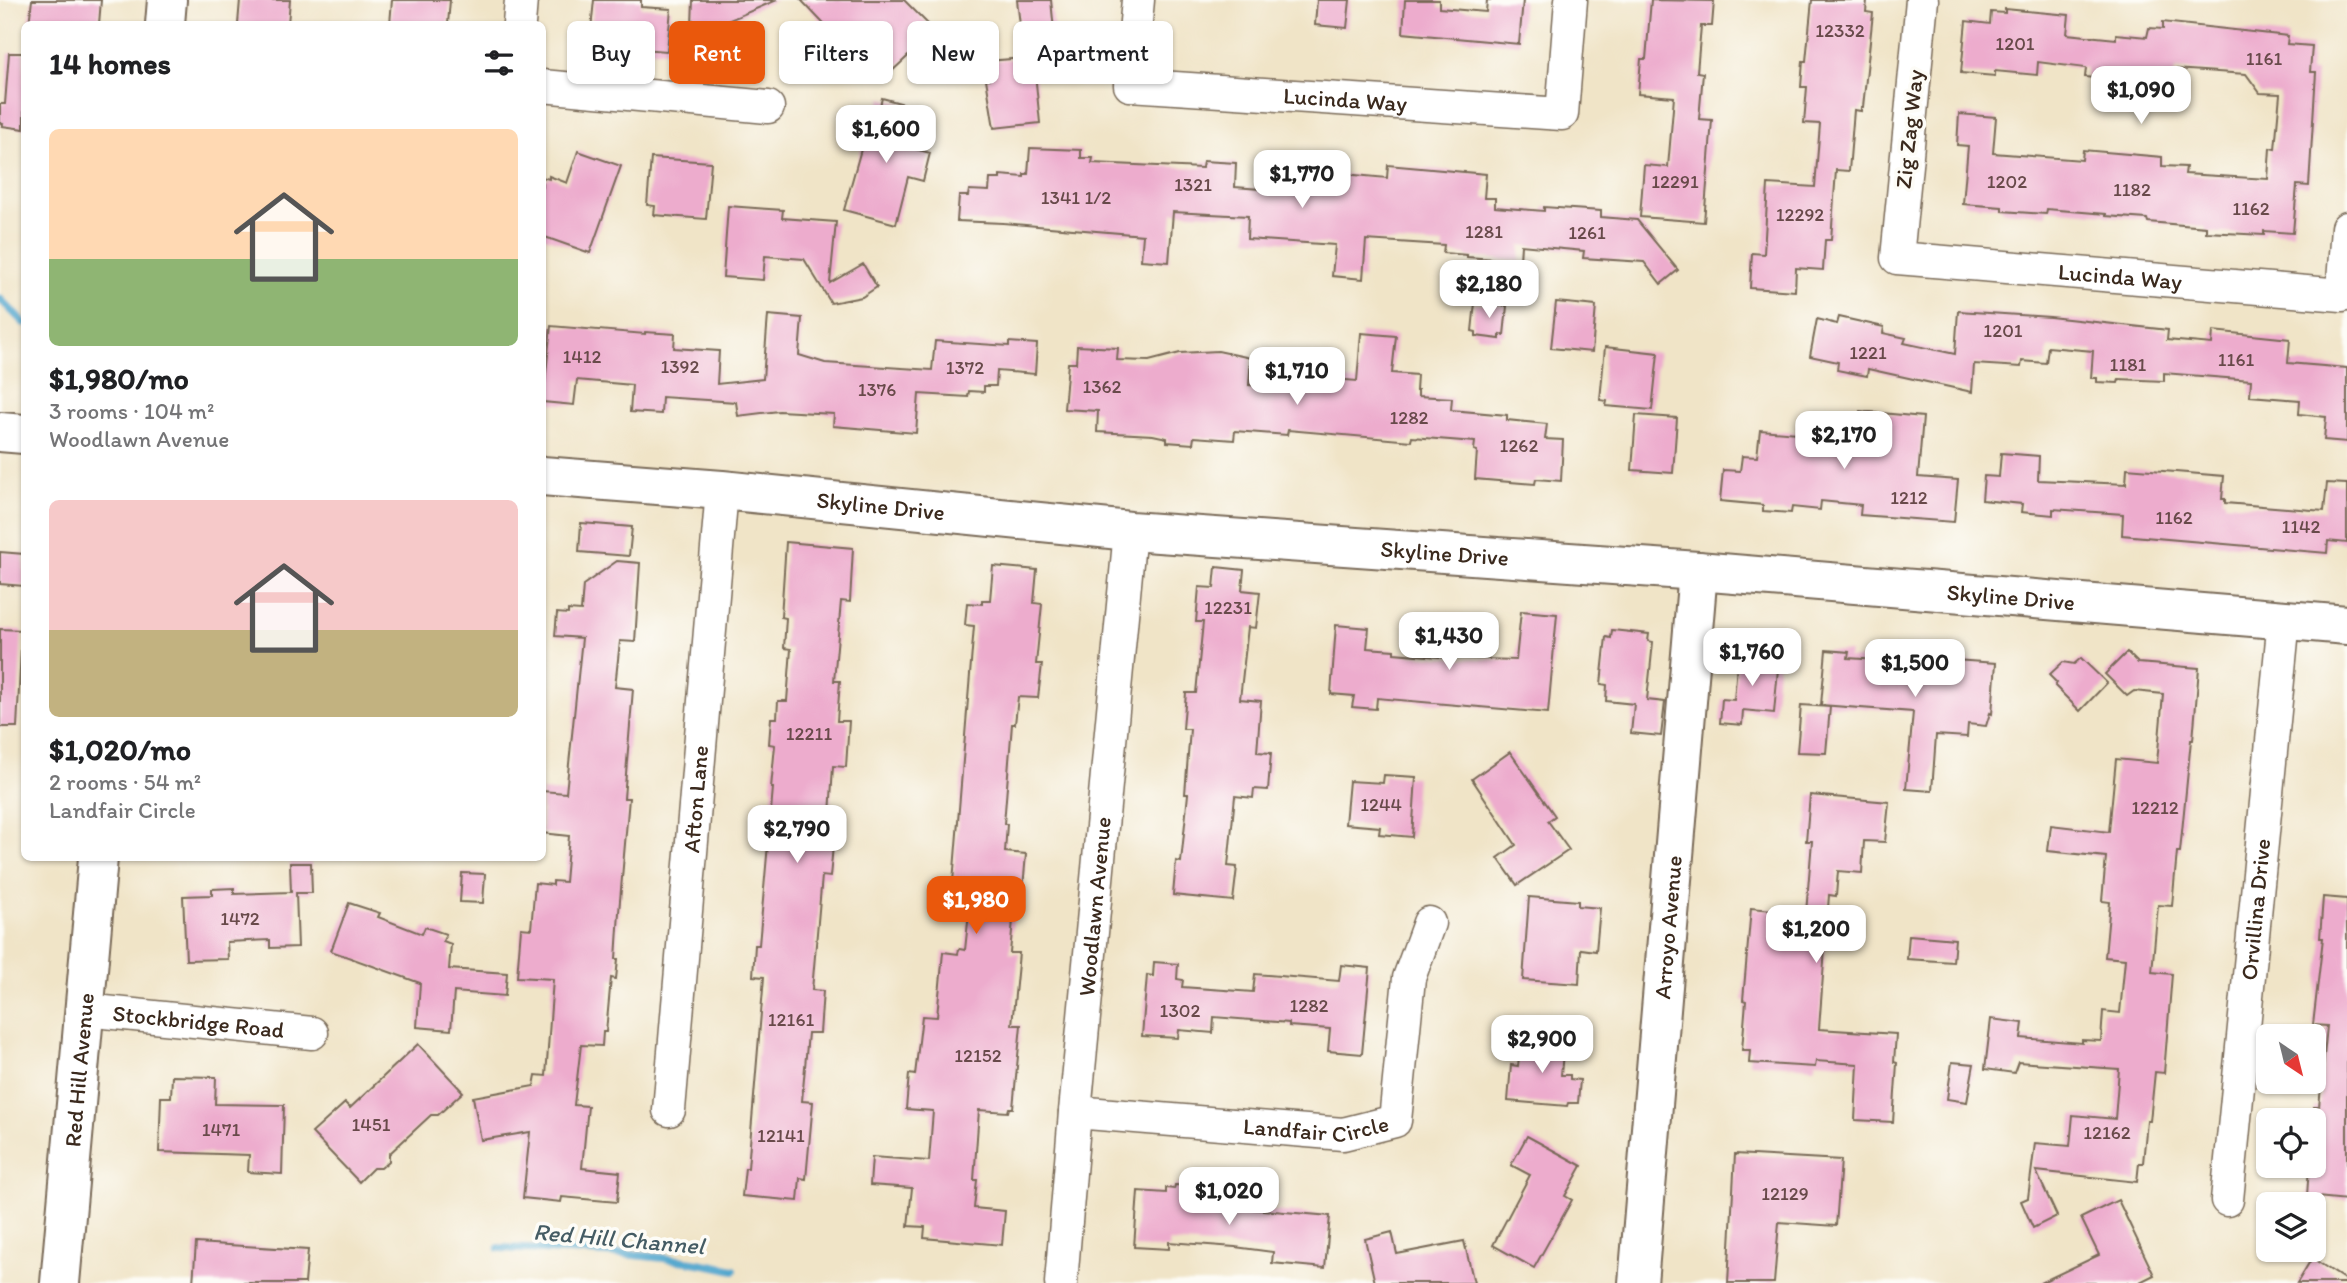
<!DOCTYPE html>
<html lang="en">
<head>
<meta charset="utf-8">
<style>
	body { margin:0; font-family:Itim,sans-serif; background:#f2f2f2; color:#202124; height:100vh; display:flex; flex-direction:column; font-size:26px; white-space:nowrap }
	* { box-sizing:border-box; margin:0 }
	p { font-size:23px; color:#757577 }
	.icon { flex:none; width:38px; height:38px; fill:none; stroke:currentColor; stroke-width:2; stroke-linecap:round; stroke-linejoin:round }
	.map { position:relative; flex:1; overflow:hidden }
	.drawer { position:absolute; left:21px; top:21px; width:525px; height:840px; display:flex; flex-direction:column; background:#fff; border-radius:10px; box-shadow:0 2px 5px #0004 }
	.drawer>* { flex:none }
	.hud { position:absolute; left:567px; top:21px; width:665px; height:63px; display:flex; gap:14px }
	.needle { width:46px; rotate:145deg }
	.controls { position:absolute; left:2256px; top:1024px; display:grid; gap:14px }
	.controls a { display:grid; place-items:center; width:70px; height:70px; border-radius:10px; background:#fff; box-shadow:0 2px 5px #0004; font-size:35px }
	.price { position:absolute; translate:-50% -60px; padding:0 16px; border-radius:14px; background:#fff; color:#222; font-size:23px; line-height:46px; filter:drop-shadow(0 2px 4px #0008) }
	.price::after { content:''; position:absolute; left:50%; top:42px; width:21px; height:16px; margin-left:-10px; background:inherit; clip-path:polygon(0 0,100% 0,50% 100%) }
	.price.on { background:#ea580c; color:#fff }
	ul { padding:0; list-style:none }
	li { display:grid; align-content:center; gap:14px; height:371px; padding:0 28px }
	li span { display:grid; place-items:center; height:217px; border-radius:10px; color:#555 }
	li>.icon { margin-inline-start:auto }
	span .icon { width:126px; height:126px; fill:#fffc; stroke-width:1 }
	li b { font-size:30px }
	h2 { display:flex; justify-content:space-between; align-items:center; height:84px; padding:0 28px; font-size:30px }
	.pill { padding:0 24px; border-radius:10px; background:#fff; box-shadow:0 2px 5px #0004; font-size:24px; line-height:63px }
	.pill.on { background:#ea580c; color:#fff }
	.map>svg:first-child { display:block }
</style>
</head>
<body>
<div class="map">
<svg width="2347" height="1283" viewBox="0 0 2347 1283">
	<rect width="100%" height="100%" fill="#fdfcf7"/>
	<filter id="ink" filterUnits="userSpaceOnUse"><feTurbulence type="fractalNoise" baseFrequency=".0143" numOctaves="2"/><feDisplacementMap in="SourceGraphic" scale="14" xChannelSelector="R" yChannelSelector="G"/><feConvolveMatrix kernelMatrix="1 2 1 2 8 2 1 2 1" color-interpolation-filters="sRGB"/></filter>
	<filter id="wash" filterUnits="userSpaceOnUse"><feTurbulence type="fractalNoise" baseFrequency=".00686" numOctaves="4" result="noise"/><feDisplacementMap in="SourceGraphic" scale="28" xChannelSelector="R" yChannelSelector="G"/><feGaussianBlur stdDeviation="1.57" result="paint"/><feColorMatrix in="noise" values="0 0 0 0 0 0 0 0 0 0 0 0 0 0 0 0 0 1.4 0 .05"/><feComposite in="paint" operator="in"/></filter>
	<g filter="url(#wash)">
		<rect width="100%" height="100%" fill="#f0e4c7"/>
		<g fill="none" stroke-linecap="round" stroke-linejoin="round">
			<g stroke="#53a7ce" stroke-width="8">
				<polyline points="0,299 24,323"/>
				<path d="M499 1248C578 1252 658 1252 734 1270"/>
			</g>
		</g>
		<g id="blocks">
			<g fill="#edaccd">
				<polygon points="32,0 101,0 99,24 29,24"/>
				<polygon points="240,0 290,0 288,24 238,24"/>
				<polygon points="392,0 450,0 448,24 390,24"/>
				<polygon points="594,0 641,0 641,7 671,9 667,51 616,47 616,41 590,39"/>
				<polygon points="693,0 777,0 727,21 728,27 692,25"/>
				<polygon points="801,0 904,0 935,31 890,73 850,31 840,41"/>
				<polygon points="1017,0 1051,0 1057,61 1034,63 1040,123 994,128 986,79 989,79 987,61 1024,58"/>
				<polygon points="1317,0 1350,0 1347,28 1315,25"/>
				<polygon points="1405,0 1439,0 1439,8 1486,12 1487,0 1523,0 1519,44 1403,33"/>
				<polygon points="1651,0 1714,1 1712,26 1701,26 1697,72 1703,73 1699,119 1712,120 1704,222 1640,217 1644,165 1668,167 1674,97 1638,94 1641,59 1646,59"/>
				<polygon points="1812,0 1867,0 1866,12 1873,13 1863,107 1861,107 1861,111 1854,110 1849,171 1836,170 1831,240 1825,240 1823,270 1796,268 1795,291 1750,288 1752,253 1764,254 1768,184 1815,187 1820,124 1804,123 1807,87 1801,87 1803,61 1806,61"/>
				<polygon points="2005,9 2069,15 2067,34 2116,39 2116,34 2147,37 2149,28 2163,29 2163,22 2288,36 2287,44 2312,46 2310,72 2316,72 2309,186 2297,185 2293,233 2264,231 2264,235 2206,232 2206,227 2148,222 2147,219 2106,216 2106,214 2047,209 2046,214 2002,211 2002,207 1963,204 1968,146 1957,145 1959,114 1996,117 1993,153 2082,160 2083,150 2162,157 2162,166 2186,167 2185,174 2268,179 2270,148 2275,149 2280,94 2260,93 2246,74 2175,69 2173,86 2161,84 2160,92 2129,89 2130,81 2085,77 2086,68 2038,62 2037,75 1995,71 1995,76 1961,73 1966,21 1990,24 1991,12 2005,13"/>
				<polygon points="9,53 24,53 24,129 2,126 3,124 0,123 0,104 5,104"/>
				<polygon points="882,98 915,107 905,146 930,153 923,181 908,177 896,224 844,210 865,135 872,137"/>
				<polygon points="1030,148 1081,150 1081,158 1093,158 1092,163 1202,168 1203,161 1236,163 1235,187 1300,192 1302,157 1334,159 1333,173 1387,178 1388,165 1486,174 1484,198 1495,198 1495,207 1544,211 1544,207 1601,211 1601,217 1637,220 1678,270 1661,284 1644,262 1583,258 1584,251 1521,245 1520,261 1467,257 1467,255 1443,253 1444,245 1366,240 1363,279 1332,276 1335,245 1247,239 1248,216 1173,212 1169,262 1141,260 1143,235 1003,223 957,221 959,196 968,196 969,190 989,191 990,179 1000,179 1000,175 1024,177 1024,174 1028,174"/>
				<polygon points="578,151 621,166 590,253 542,236 542,177 549,179 549,176 567,183"/>
				<polygon points="651,158 711,162 706,219 654,215 655,206 647,205"/>
				<polygon points="728,206 783,210 782,218 836,222 830,283 863,264 877,287 862,297 831,303 804,259 765,256 763,280 723,277"/>
				<polygon points="1556,302 1596,306 1592,352 1551,348"/>
				<polygon points="1475,303 1507,306 1504,335 1500,334 1500,339 1476,336 1476,332 1472,331"/>
				<polygon points="1958,311 2050,317 2168,330 2167,340 2212,344 2213,331 2290,339 2288,363 2347,368 2347,442 2324,440 2326,417 2299,414 2300,400 2250,396 2251,380 2164,373 2164,381 2119,379 2118,383 2097,382 2097,378 2091,378 2093,351 2048,347 2046,363 2022,361 2021,367 1974,364 1972,392 1868,369 1867,376 1837,370 1838,362 1810,356 1817,319 1837,324 1839,317 1884,327 1883,333 1906,338 1904,343 1955,354"/>
				<polygon points="768,315 802,318 799,355 825,363 932,370 935,341 1009,346 1009,342 1037,344 1035,374 997,371 996,386 984,386 984,392 969,391 968,397 919,394 916,433 833,426 834,414 779,411 738,416 736,402 662,397 661,414 630,412 632,385 577,380 574,405 543,402 551,326 645,334 645,332 675,334 674,348 719,351 717,384 763,379"/>
				<polygon points="1361,333 1396,336 1392,373 1417,375 1416,390 1418,390 1418,396 1452,398 1451,410 1507,415 1507,420 1547,424 1545,439 1563,440 1561,481 1536,479 1535,484 1475,479 1477,451 1474,450 1475,442 1412,437 1411,441 1288,430 1287,435 1235,431 1234,440 1194,437 1193,444 1167,442 1167,438 1153,435 1097,432 1098,411 1064,409 1068,363 1076,363 1077,346 1118,348 1117,360 1149,361 1180,353 1218,351 1251,358 1249,385 1296,389 1297,376 1357,381"/>
				<polygon points="1605,347 1658,353 1652,410 1606,406 1607,401 1600,400"/>
				<polygon points="1860,411 1923,417 1918,477 1958,480 1954,522 1860,515 1861,505 1821,501 1820,510 1792,507 1791,513 1763,511 1763,505 1720,501 1723,470 1740,471 1742,456 1757,457 1760,430 1797,433 1797,426 1859,431"/>
				<polygon points="1636,415 1677,418 1673,473 1632,470"/>
				<polygon points="2001,453 2039,456 2038,480 2126,484 2127,468 2224,476 2222,499 2225,499 2225,503 2324,511 2327,483 2347,484 2347,543 2328,541 2327,553 2122,535 2123,514 2053,509 2053,515 2021,512 2022,504 1982,500 1984,476 1999,477"/>
				<polygon points="581,523 632,527 629,556 579,552"/>
				<polygon points="786,542 853,548 850,602 841,601 834,681 840,681 837,721 849,721 846,767 833,766 830,815 836,815 830,877 822,876 812,990 823,991 820,1033 808,1033 802,1101 813,1102 806,1179 800,1178 798,1201 742,1196 745,1168 748,1168 764,977 753,976 755,945 759,945 773,788 771,788 775,745 769,744 771,718 777,718 778,701 787,701 791,649 784,648 786,618 781,617"/>
				<polygon points="0,552 24,554 24,586 0,584"/>
				<polygon points="617,561 640,563 635,642 620,641 615,687 633,689 624,798 629,798 619,912 616,959 618,959 616,979 611,978 606,1032 603,1032 602,1046 581,1045 574,1105 588,1106 582,1168 620,1172 617,1202 562,1197 561,1202 523,1198 530,1132 481,1140 473,1097 534,1086 536,1075 546,1076 553,979 517,977 521,928 531,929 535,883 553,885 553,881 565,882 569,836 542,833 542,791 566,793 582,638 555,636 557,613 568,614 568,610 581,611 583,585"/>
				<polygon points="993,566 1037,570 1034,603 1042,604 1036,664 1042,664 1038,698 1018,697 1015,724 1012,724 1004,824 1007,824 1005,852 1026,854 1023,888 1016,887 1010,953 1019,953 1012,1025 1021,1025 1013,1108 1009,1108 1008,1112 979,1110 974,1180 977,1180 974,1208 1005,1211 1002,1245 924,1238 925,1227 908,1226 912,1188 870,1185 872,1157 929,1161 933,1111 906,1109 909,1074 915,1075 922,1016 937,1017 943,952 958,954 959,949 965,950 972,884 953,882 974,626 965,625 967,603 982,604 982,600 990,600"/>
				<polygon points="1216,567 1244,570 1242,590 1260,592 1256,628 1248,627 1240,699 1261,701 1257,752 1271,753 1268,790 1254,789 1253,798 1235,796 1228,866 1237,867 1233,901 1173,895 1176,861 1181,862 1188,794 1185,794 1190,729 1183,729 1186,693 1196,693 1203,622 1196,622 1199,587 1214,588"/>
				<polygon points="1521,611 1557,614 1548,713 1377,698 1376,709 1352,707 1354,696 1331,694 1336,625 1369,628 1367,648 1394,650 1394,653 1451,658 1516,660"/>
				<polygon points="0,629 22,630 17,727 0,727"/>
				<polygon points="1612,630 1649,634 1648,641 1653,642 1647,700 1665,702 1661,736 1631,733 1634,704 1606,701 1607,685 1601,684 1606,637 1611,638"/>
				<polygon points="1826,650 1849,652 1848,658 1941,664 1941,659 1996,663 1992,714 1990,713 1986,726 1968,724 1967,737 1936,735 1932,791 1906,789 1913,712 1821,705"/>
				<polygon points="2127,652 2138,663 2199,668 2193,740 2191,740 2180,852 2177,852 2172,906 2158,905 2152,972 2172,974 2164,1073 2155,1072 2150,1121 2147,1121 2143,1163 2139,1163 2137,1182 2036,1171 2057,1216 2033,1228 2021,1201 2028,1198 2035,1143 2070,1146 2073,1115 2115,1119 2119,1069 2018,1062 2014,1073 1985,1069 1991,1019 2023,1023 2021,1038 2082,1043 2082,1040 2101,1041 2103,1011 2120,1013 2125,959 2105,957 2110,902 2102,901 2106,857 2048,851 2051,825 2109,832 2116,759 2157,763 2163,694 2134,691 2127,696 2105,674"/>
				<polygon points="1738,654 1779,658 1774,713 1743,710 1742,725 1720,723 1722,699 1734,700"/>
				<polygon points="2081,658 2107,683 2080,711 2055,686 2057,683 2049,675 2063,662 2074,664"/>
				<polygon points="1801,705 1830,707 1826,753 1797,752"/>
				<polygon points="1510,752 1555,816 1548,821 1569,850 1517,885 1498,858 1516,845 1472,779"/>
				<polygon points="1384,775 1416,777 1412,837 1379,834 1380,827 1345,824 1349,781 1383,783"/>
				<polygon points="1810,795 1889,802 1885,842 1864,841 1862,873 1838,871 1836,896 1829,895 1819,1029 1896,1034 1894,1062 1897,1063 1893,1122 1855,1120 1858,1064 1816,1061 1815,1067 1749,1063 1750,1050 1742,1050 1746,1001 1743,1000 1751,908 1806,913 1812,841 1806,841"/>
				<polygon points="290,863 311,863 312,893 296,893 298,947 270,948 270,940 227,942 228,959 186,960 183,896 212,895 212,889 234,888 234,894 291,892"/>
				<polygon points="462,873 485,874 483,903 460,902"/>
				<polygon points="1529,897 1578,901 1578,906 1600,908 1596,951 1581,949 1579,984 1523,980"/>
				<polygon points="2323,897 2347,899 2347,1200 2307,1196 2309,1166 2314,1166 2314,1107 2319,1107 2327,1026 2313,1025 2323,938 2320,938"/>
				<polygon points="349,903 380,913 378,917 422,934 425,927 446,934 443,941 451,944 449,969 507,973 505,996 454,992 451,1030 417,1027 420,983 331,951"/>
				<polygon points="1909,935 1955,939 1953,962 1907,959"/>
				<polygon points="1154,962 1178,964 1177,979 1183,980 1182,987 1253,992 1255,974 1339,981 1341,965 1370,968 1362,1054 1328,1051 1330,1029 1289,1026 1289,1023 1214,1017 1213,1033 1179,1030 1178,1038 1142,1036 1147,975 1153,976"/>
				<polygon points="1521,1037 1564,1040 1561,1075 1570,1075 1570,1079 1580,1080 1578,1103 1568,1103 1567,1106 1508,1101 1511,1065 1518,1066"/>
				<polygon points="418,1044 463,1092 438,1115 431,1115 389,1154 389,1161 381,1168 373,1168 359,1182 312,1133 345,1103 350,1108"/>
				<polygon points="1952,1062 1974,1064 1967,1102 1947,1099"/>
				<polygon points="172,1076 216,1077 215,1104 284,1105 282,1174 248,1172 249,1155 159,1152 161,1097 171,1097"/>
				<polygon points="1527,1136 1582,1166 1565,1196 1572,1200 1534,1268 1493,1245 1530,1175 1511,1165"/>
				<polygon points="1735,1154 1841,1160 1836,1226 1779,1222 1774,1283 1728,1283"/>
				<polygon points="1175,1185 1207,1187 1206,1205 1330,1216 1325,1268 1272,1263 1273,1252 1235,1247 1169,1242 1169,1249 1134,1247 1138,1191 1166,1193 1166,1188 1174,1189"/>
				<polygon points="2118,1200 2154,1275 2138,1283 2040,1283 2099,1255 2081,1218"/>
				<polygon points="1392,1232 1397,1254 1464,1241 1474,1283 1375,1283 1365,1239"/>
				<polygon points="196,1243 308,1250 305,1283 193,1283"/>
				<polygon points="2312,1258 2347,1281 2347,1283 2297,1283"/>
			</g>
		</g>
	</g>
	<g filter="url(#ink)">
		<use href="#blocks" fill-opacity="0" stroke="#7a6b59" stroke-width="2"/>
		<g fill="none" stroke-linecap="round" stroke-linejoin="round">
			<g stroke="#7a6b59" stroke-width="35">
				<g id="minor">
					<path id="s1" d="M1138 0 1130 85 1562 114 1571 0"/>
					<path id="s2" d="M1922 0 1897 258 2342 295 2347 228"/>
					<polyline points="519,24 521,0"/>
					<polyline points="542,86 768,107"/>
					<path id="s3" d="M85 1010 312 1033"/>
					<path id="s4" d="M669 1110 722 490"/>
					<path id="s5" d="M1075 1112 1343 1134 1395 1121 1409 978 1429 923"/>
					<path id="s6" d="M2227 1200 2284 619"/>
					<path id="s7" d="M1061 1283 1075 1112 1130 531"/>
				</g>
			</g>
			<g stroke="#7a6b59" stroke-width="42">
				<g id="tertiary">
					<polyline points="0,432 24,434"/>
					<path id="s8" d="M542 476 722 490 1130 531 1698 571 2347 625"/>
					<path id="s9" d="M1638 1283 1698 571"/>
				</g>
			</g>
			<g stroke="#7a6b59" stroke-width="42">
				<g id="secondary">
					<polyline points="165,24 167,0"/>
					<path id="s10" d="M60 1283 98 858"/>
				</g>
			</g>
			<use href="#minor" stroke="#fff" stroke-width="32"/>
			<use href="#tertiary" stroke="#fff" stroke-width="38"/>
			<use href="#secondary" stroke="#fff" stroke-width="38"/>
		</g>
	</g>
	<g text-anchor="middle" stroke-width="7" stroke-linejoin="round" paint-order="stroke">
		<g font-size="19" fill="#684a4a">
			<text x="1840" y="37">12332</text>
			<text x="2015" y="50">1201</text>
			<text x="2264" y="65">1161</text>
			<text x="1675" y="188">12291</text>
			<text x="2007" y="188">1202</text>
			<text x="1193" y="191">1321</text>
			<text x="2132" y="196">1182</text>
			<text x="1076" y="204">1341 1/2</text>
			<text x="2251" y="215">1162</text>
			<text x="1800" y="221">12292</text>
			<text x="1484" y="238">1281</text>
			<text x="1587" y="239">1261</text>
			<text x="2003" y="337">1201</text>
			<text x="1868" y="359">1221</text>
			<text x="582" y="363">1412</text>
			<text x="2236" y="366">1161</text>
			<text x="2128" y="371">1181</text>
			<text x="680" y="373">1392</text>
			<text x="965" y="374">1372</text>
			<text x="1102" y="393">1362</text>
			<text x="877" y="396">1376</text>
			<text x="1409" y="424">1282</text>
			<text x="1519" y="452">1262</text>
			<text x="1909" y="504">1212</text>
			<text x="2174" y="524">1162</text>
			<text x="2301" y="533">1142</text>
			<text x="1228" y="614">12231</text>
			<text x="809" y="740">12211</text>
			<text x="1381" y="811">1244</text>
			<text x="2155" y="814">12212</text>
			<text x="240" y="925">1472</text>
			<text x="1309" y="1012">1282</text>
			<text x="1180" y="1017">1302</text>
			<text x="791" y="1026">12161</text>
			<text x="978" y="1062">12152</text>
			<text x="371" y="1131">1451</text>
			<text x="221" y="1136">1471</text>
			<text x="2107" y="1139">12162</text>
			<text x="781" y="1142">12141</text>
			<text x="1785" y="1200">12129</text>
		</g>
		<g font-size="23" fill="#3b2a1e" stroke="#fdfcf7">
			<text dy="8" stroke="none"><textPath href="#s1" startOffset="301">Lucinda Way</textPath></text>
			<text transform="translate(1909 129) rotate(-84)" y="8">Zig Zag Way</text>
			<text dy="8" stroke="none"><textPath href="#s2" startOffset="483">Lucinda Way</textPath></text>
			<text dy="8" stroke="none"><textPath href="#s8" startOffset="340">Skyline Drive</textPath></text>
			<text dy="8" stroke="none"><textPath href="#s8" startOffset="906">Skyline Drive</textPath></text>
			<text dy="8" stroke="none"><textPath href="#s8" startOffset="1474">Skyline Drive</textPath></text>
			<text dy="8" stroke="none"><textPath href="#s4" startOffset="312">Afton Lane</textPath></text>
			<text dy="8" stroke="none"><textPath href="#s7" startOffset="378">Woodlawn Avenue</textPath></text>
			<text dy="8" stroke="none"><textPath href="#s6" startOffset="292">Orvillina Drive</textPath></text>
			<text dy="8" stroke="none"><textPath href="#s9" startOffset="357">Arroyo Avenue</textPath></text>
			<text dy="8" stroke="none"><textPath href="#s3" startOffset="114">Stockbridge Road</textPath></text>
			<text dy="8" stroke="none"><textPath href="#s10" startOffset="214">Red Hill Avenue</textPath></text>
			<text dy="8" stroke="none"><textPath href="#s5" startOffset="242">Landfair Circle</textPath></text>
		</g>
		<g font-size="24" font-style="italic" fill="#455c64" stroke="#fdfcf7">
			<text transform="translate(619 1239) rotate(5)" y="8">Red Hill Channel</text>
		</g>
	</g>
</svg>
<div class="controls">
<a><svg class="needle" viewBox="-14 -14 28 28"><path d="M0-13l5 13h-10z" fill="#e53935"/><path d="M0 13l5-13h-10z" fill="#757577"/></svg></a>
<a><svg class="icon" aria-label="locate" viewBox="0 0 24 24"><circle cx="12" cy="12" r="6"/><path d="M12 2v4M12 18v4M2 12h4M18 12h4"/></svg></a>
<a><svg class="icon" aria-label="layers" viewBox="0 0 24 24"><path d="M12 4l9 5-9 5-9-5zM3 14l9 5 9-5"/></svg></a>
</div>
<b class="price" style="left:2141px;top:126px">$1,090</b>
<b class="price" style="left:886px;top:165px">$1,600</b>
<b class="price" style="left:1302px;top:210px">$1,770</b>
<b class="price" style="left:1489px;top:320px">$2,180</b>
<b class="price" style="left:1297px;top:407px">$1,710</b>
<b class="price" style="left:1844px;top:471px">$2,170</b>
<b class="price" style="left:1449px;top:672px">$1,430</b>
<b class="price" style="left:1752px;top:688px">$1,760</b>
<b class="price" style="left:1915px;top:699px">$1,500</b>
<b class="price" style="left:797px;top:865px">$2,790</b>
<b class="price on" style="left:976px;top:936px">$1,980</b>
<b class="price" style="left:1816px;top:965px">$1,200</b>
<b class="price" style="left:1542px;top:1075px">$2,900</b>
<b class="price" style="left:1229px;top:1227px">$1,020</b>
<div class="hud">
<a class="pill">Buy</a>
<a class="pill on">Rent</a>
<a class="pill">Filters</a>
<a class="pill">New</a>
<a class="pill">Apartment</a>
</div>
<section class="drawer">
<h2>14 homes<svg class="icon" aria-label="filters" viewBox="0 0 24 24"><path d="M4 7h16M4 17h16"/><circle cx="9" cy="7" r="2"/><circle cx="15" cy="17" r="2"/></svg></h2>
<ul>
<li><span style="background:linear-gradient(#ffd9b3 60%,#8fb573 0)"><svg class="icon" aria-label="home" viewBox="0 0 24 24"><path d="M3 11l9-7 9 7M6 9v11h12V9"/></svg></span><div><b>$1,980/mo</b><p>3 rooms · 104 m²</p><p>Woodlawn Avenue</p></div></li>
<li><span style="background:linear-gradient(#f6c9c9 60%,#c2b280 0)"><svg class="icon" aria-label="home" viewBox="0 0 24 24"><path d="M3 11l9-7 9 7M6 9v11h12V9"/></svg></span><div><b>$1,020/mo</b><p>2 rooms · 54 m²</p><p>Landfair Circle</p></div></li>
</ul>
</section>
</div>
</body>
</html>
